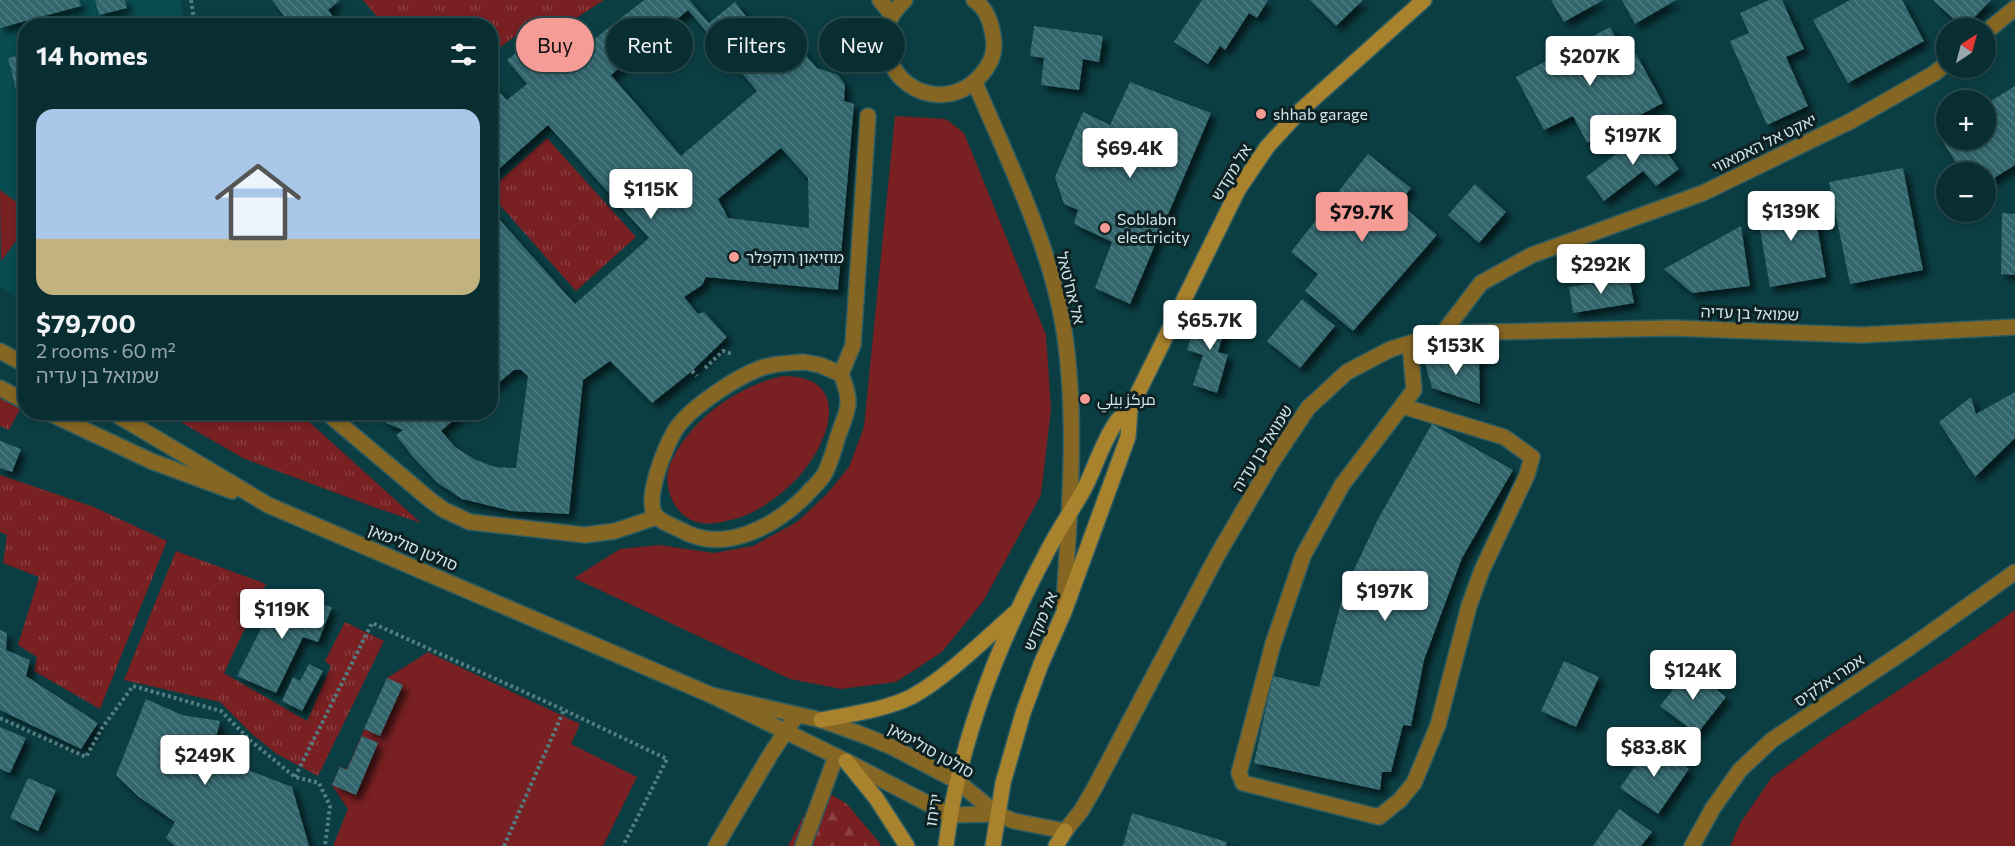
<!DOCTYPE html>
<html lang="en">
<head>
<meta charset="utf-8">
<style>
	body { margin:0; font-family:Commissioner,Cairo,"Noto Sans Hebrew",sans-serif; background:#163a3e; color:#f1f3f6; height:100vh; display:flex; flex-direction:column; font-size:22px; white-space:nowrap }
	* { box-sizing:border-box; margin:0 }
	p { font-size:20px; color:#98a8ac }
	.icon { flex:none; width:33px; height:33px; fill:none; stroke:currentColor; stroke-width:2; stroke-linecap:round; stroke-linejoin:round }
	.map { position:relative; flex:1; overflow:hidden }
	.details { position:absolute; left:18px; top:18px; width:480px; height:402px; display:flex; flex-direction:column; background:#082e32; border-radius:24px; box-shadow:0 3px 9px #0003,0 0 0 2px #294a4d }
	.details>* { flex:none }
	.guide { position:absolute; left:516px; top:18px; width:570px; height:54px; display:flex; gap:12px }
	.needle { width:39px; rotate:36deg }
	.controls { position:absolute; left:1936px; top:18px; display:grid; gap:12px }
	.controls a { display:grid; place-items:center; width:60px; height:60px; border-radius:50%; background:#082e32; box-shadow:0 3px 9px #0003,0 0 0 2px #294a4d; font-size:30px }
	.price { position:absolute; translate:-50% -51px; padding:0 14px; border-radius:6px; background:#fff; color:#222; font-size:20px; line-height:39px; filter:drop-shadow(0 2px 3px #0008) }
	.price::after { content:''; position:absolute; left:50%; top:36px; width:18px; height:14px; margin-left:-9px; background:inherit; clip-path:polygon(0 0,100% 0,50% 100%) }
	.price.current { background:#f59c96; color:#111 }
	ul { padding:0; list-style:none }
	li { display:grid; align-content:center; gap:12px; height:318px; padding:0 18px }
	li span { display:grid; place-items:center; height:186px; border-radius:18px; color:#555 }
	li>.icon { margin-inline-start:auto }
	span .icon { width:108px; height:108px; fill:#fffc; stroke-width:1 }
	li b { font-size:26px }
	h2 { display:flex; justify-content:space-between; align-items:center; height:72px; padding:0 18px; font-size:26px }
	.tag { padding:0 21px; border-radius:27px; background:#082e32; box-shadow:0 3px 9px #0003,0 0 0 2px #294a4d; font-size:21px; line-height:54px }
	.tag.current { background:#f59c96; color:#111 }
	.map>svg:first-child { display:block }
</style>
</head>
<body>
<div class="map">
<svg width="2015" height="846" viewBox="0 0 2015 846">
	<defs>
		<pattern id="forest-firs" width="22" height="20" patternUnits="userSpaceOnUse" patternTransform="scale(1.5)"><rect width="22" height="20" fill="#782022"/><path d="M5 1l3.5 6h-7zM16 11l3.5 6h-7z" fill="#8a4042"/></pattern>
		<pattern id="park-tufts" width="24" height="20" patternUnits="userSpaceOnUse" patternTransform="scale(1.5)"><rect width="24" height="20" fill="#782022"/><path d="M3 7l-1-3M5 7V3M7 7l1-3M15 17l-1-3M17 17v-4M19 17l1-3" fill="none" stroke="#8a4042"/></pattern>
		<pattern id="building-back-hatch" width="6" height="6" patternUnits="userSpaceOnUse" patternTransform="scale(1.5)"><rect width="6" height="6" fill="#30666c"/><path d="M-1 5l2 2M0 0l6 6M5-1l2 2" fill="none" stroke="#4d7c81"/></pattern>
		<filter id="shadow"><feDropShadow dx="5.5" dy="5.5" stdDeviation="3" flood-color="#0009"/></filter>
	</defs>
	<rect width="100%" height="100%" fill="#0b3e43"/>
	<polygon fill="#084b51" points="0,0 180,0 184,19 184,25 26,26 25,301 0,287"/>
	<g fill="#782022">
		<polygon points="895,116 946,119 964,133 1046,335 1051,409 1041,495 984,600 942,652 896,682 841,689 790,679 574,578 620,549 659,545 714,553 753,546 797,522 827,494 849,467 864,427"/>
		<polygon points="0,190 26,209 25,229 1,261"/>
		<path d="M783 376C852 376 831 439 801 474 785 492 761 511 738 518 727 521 713 525 701 523 675 519 660 486 671 462 691 419 737 386 783 376Z"/>
		<polygon points="2015,610 2015,846 1730,846 1741,822 1772,777 1830,735 1948,658"/>
		<polygon points="428,652 580,724 571,744 637,777 603,846 333,846 348,809 332,785 340,767 347,769 387,678"/>
	</g>
	<polygon fill="url(#forest-firs)" points="819,787 847,804 879,842 881,846 788,846"/>
	<g fill="url(#park-tufts)">
		<polygon points="363,0 604,0 558,30 537,20 491,54 490,26 384,25"/>
		<polygon points="547,138 636,237 576,291 491,195 491,189"/>
		<polygon points="0,397 20,409 9,430 0,426"/>
		<polygon points="165,413 283,413 307,420 421,523 371,506 243,458"/>
		<polygon points="0,475 94,507 167,541 100,709 34,671 37,657 18,645 39,577 3,563 7,535 0,532"/>
		<polygon points="176,551 266,584 224,673 307,721 331,666 325,661 345,622 384,641 318,776 277,754 253,735 220,702 124,680"/>
	</g>
	<g fill="url(#building-back-hatch)" fill-rule="evenodd" filter="url(#shadow)">
		<polygon points="0,0 79,0 81,6 0,28"/>
		<polygon points="95,0 125,0 127,8 99,15"/>
		<polygon points="272,0 340,0 328,10 341,26 292,26"/>
		<path d="M644 0H689L709 23 735 2 760 35 775 20 817 68 838 75 845 85 844 101 854 104 838 290 706 277 702 285 684 297 698 314 704 312 727 337 692 371 652 403 610 361 583 380 569 514 512 511 462 499 438 483 413 457 396 435 403 430 386 423 381 412H463L441 431 455 447 474 459 495 467 516 468 528 376 521 370H514L490 390V209L575 304 649 238 548 125 490 177V82L507 100 527 84 507 60 542 33 569 59ZM688 10 757 91 681 156 611 75ZM781 148 808 178 809 228 728 218 718 199Z"/>
		<polygon points="1202,0 1268,0 1257,18 1249,13 1225,50 1220,46 1208,64 1174,42"/>
		<polygon points="1310,0 1363,0 1336,26"/>
		<polygon points="1551,0 1603,0 1564,22"/>
		<polygon points="1622,0 1676,0 1635,24"/>
		<polygon points="1769,0 1782,0 1804,49 1786,57 1808,106 1767,125 1730,41 1749,33 1740,13"/>
		<polygon points="1850,0 1902,0 1924,41 1848,83 1813,20"/>
		<polygon points="1933,0 1991,0 1964,28"/>
		<polygon points="1034,26 1103,36 1099,62 1083,59 1079,90 1041,85 1044,58 1030,56"/>
		<polygon points="1610,27 1627,58 1636,54 1663,103 1587,143 1573,116 1544,130 1516,77"/>
		<polygon points="26,54 26,125 25,125 8,58"/>
		<polygon points="1130,82 1211,113 1130,304 1095,288 1112,242 1074,224 1078,210 1064,204 1055,177 1083,112 1110,125"/>
		<polygon points="2015,86 2015,165 1986,183 1986,172 1962,172 1938,134 1947,129 1947,140 1986,140 1986,104"/>
		<polygon points="1649,129 1679,169 1656,186 1643,171 1604,201 1586,177"/>
		<polygon points="1368,154 1411,188 1399,203 1437,235 1353,331 1305,291 1318,274 1291,252"/>
		<polygon points="1903,168 1923,270 1850,284 1829,182"/>
		<polygon points="1475,184 1506,212 1479,243 1448,215"/>
		<polygon points="1812,197 1826,277 1770,287 1756,207"/>
		<polygon points="2002,213 2015,214 2015,275 2001,274"/>
		<polygon points="1741,226 1750,286 1692,293 1664,269"/>
		<polygon points="1629,277 1634,303 1573,313 1569,287"/>
		<polygon points="1302,299 1335,326 1300,368 1267,341"/>
		<polygon points="1217,306 1230,310 1218,352 1228,355 1217,393 1193,385 1203,355 1187,350 1195,323 1210,327"/>
		<polygon points="1479,354 1480,404 1432,388 1424,360"/>
		<polygon points="2015,392 2015,438 1975,477 1939,422 1971,397 1976,414"/>
		<polygon points="1432,424 1513,470 1462,558 1424,660 1411,726 1403,725 1391,772 1382,772 1380,790 1254,763 1273,676 1319,687 1344,591 1378,519"/>
		<polygon points="0,441 21,449 12,472 0,468"/>
		<polygon points="278,595 332,607 318,642 303,637 276,693 237,676"/>
		<polygon points="0,630 7,633 6,650 30,660 26,676 98,723 81,749 0,710"/>
		<polygon points="1564,661 1599,677 1576,727 1541,711"/>
		<polygon points="309,664 323,671 302,711 282,701 293,677 300,681"/>
		<polygon points="1690,668 1726,697 1697,734 1660,706"/>
		<polygon points="387,678 403,685 380,736 364,729"/>
		<polygon points="146,699 182,715 220,721 212,756 292,787 309,846 175,846 166,838 175,822 139,797 116,775"/>
		<polygon points="0,727 26,738 10,773 0,769"/>
		<polygon points="362,736 378,743 356,795 332,785 340,767 347,770"/>
		<polygon points="1651,743 1689,769 1658,814 1620,788"/>
		<polygon points="28,778 56,790 38,831 10,818"/>
		<polygon points="1619,809 1652,832 1641,846 1593,846"/>
		<polygon points="1132,813 1227,842 1226,846 1123,846"/>
	</g>
	<g fill="none" stroke-linecap="round" stroke-linejoin="round">
		<g stroke="#2e5c61" stroke-width="18">
			<g id="service">
				<path d="M804 362 820 365 841 374C854 406 847 409 837 439 834 450 830 463 825 473 821 481 812 488 807 494 776 526 724 555 681 530 673 526 658 521 654 513 646 495 664 451 673 434 685 410 741 373 768 366 779 363 792 363 804 362Z"/>
				<polyline points="841,374 853,345 868,116"/>
				<polyline points="1402,406 1504,437 1532,457 1527,475 1482,570 1469,606 1438,725 1414,783 1400,800 1379,817 1243,783 1239,773 1273,644 1303,556 1342,485 1414,390 1410,344"/>
				<polyline points="326,412 429,499 444,510 470,522 585,535 615,531 657,517"/>
				<polyline points="716,846 772,752 797,715"/>
				<polyline points="803,846 836,756"/>
			</g>
		</g>
		<g stroke="#2e5c61" stroke-width="18">
			<g id="minor">
				<polyline points="880,0 892,15"/>
				<path d="M905 0C901 4 896 9 893 14 888 21 886 32 886 40 887 92 949 114 982 74 989 66 994 55 994 45 993 28 989 10 974 0"/>
				<polyline points="1986,32 2015,8"/>
				<path d="M975 83C1008 160 1051 247 1064 330 1078 421 1069 515 1064 606"/>
				<polyline points="1443,333 1481,283 1532,255 1703,193 1851,121 1935,73 1947,63"/>
				<polyline points="1692,846 1713,808 1740,770 1772,740 1909,648 2015,572"/>
			</g>
		</g>
		<g stroke="#2e5c61" stroke-width="18">
			<g id="tertiary">
				<polyline points="0,351 26,365"/>
				<polyline points="0,388 26,402"/>
				<polyline points="47,412 151,461 232,491"/>
				<polyline points="112,412 268,505 711,695 846,761 950,815 997,814"/>
				<polyline points="711,695 821,720 863,735 892,747 957,781 997,814 1014,821 1065,831 1081,811 1094,789 1218,554 1272,462 1308,408 1347,372 1391,349 1443,333 1673,328 1862,335 2015,327"/>
			</g>
		</g>
		<g stroke="#2e5c61" stroke-width="18">
			<g id="secondary">
				<path d="M821 720C851 714 884 710 911 697 945 679 986 638 1016 612"/>
				<polyline points="846,761 876,798 907,846"/>
				<path d="M946 846C958 744 998 644 1046 554 1057 532 1071 512 1083 491 1095 469 1102 442 1117 421 1120 417 1126 413 1130 409"/>
				<polyline points="993,846 1003,783 1023,713 1041,664 1064,612 1128,437 1130,409 1238,190 1267,147 1301,110 1424,0"/>
				<polyline points="1056,846 1065,831"/>
			</g>
		</g>
		<g stroke="#547d82" stroke-width="4" stroke-dasharray="3 3" stroke-linecap="butt">
			<polyline points="191,0 195,26"/>
			<polyline points="705,368 723,351 732,354"/>
			<polyline points="692,371 697,376"/>
			<polyline points="0,718 86,757 102,728 133,686 221,711 252,742 295,777 319,783 330,806 325,846"/>
			<polyline points="295,777 372,623 564,710 667,759 623,846"/>
			<polyline points="504,846 564,710"/>
		</g>
		<use href="#service" stroke="#856623" stroke-width="15"/>
		<use href="#minor" stroke="#856623" stroke-width="15"/>
		<use href="#tertiary" stroke="#856623" stroke-width="15"/>
		<use href="#secondary" stroke="#a8822c" stroke-width="15"/>
	</g>
	<g fill="#f59c96" stroke="#0e2123" stroke-width="2">
		<circle cx="1261" cy="114" r="6"/>
		<circle cx="1105" cy="228" r="6"/>
		<circle cx="734" cy="257" r="6"/>
		<circle cx="1085" cy="399" r="6"/>
	</g>
	<g text-anchor="middle" stroke-width="6" stroke-linejoin="round" paint-order="stroke">
		<g font-size="16" fill="#cee6e9" stroke="#0e2123" text-anchor="start">
			<text x="1273" y="120">shhab garage</text>
			<text x="1117" y="225">Soblabn<tspan x="1117" dy="18">electricity</tspan></text>
			<text x="746" y="263">מוזיאון רוקפלר</text>
			<text x="1097" y="405">مركز بيلي</text>
		</g>
		<g font-size="16" fill="#cee6e9" stroke="#0e2123">
			<text transform="translate(1764 143) rotate(-26)" y="6">יאקט אל האמאווי</text>
			<text transform="translate(1231 172) rotate(-59)" y="6">אל מקדש</text>
			<text transform="translate(1071 288) rotate(76)" y="6">אל אח'טאל</text>
			<text transform="translate(1750 313) rotate(2)" y="6">שמואל בן עדיה</text>
			<text transform="translate(1262 448) rotate(-58)" y="6">שמואל בן עדיה</text>
			<text transform="translate(413 547) rotate(23)" y="6">סולטן סולימאן</text>
			<text transform="translate(1040 621) rotate(-67)" y="6">אל מקדש</text>
			<text transform="translate(1829 680) rotate(-34)" y="6">אמרו אלקיס</text>
			<text transform="translate(931 750) rotate(29)" y="6">סולטן סולימאן</text>
			<text transform="translate(933 810) rotate(-81)" y="6">יריחו</text>
		</g>
	</g>
</svg>
<div class="controls">
<a><svg class="needle" viewBox="-14 -14 28 28"><path d="M0-13l5 13h-10z" fill="#e53935"/><path d="M0 13l5-13h-10z" fill="#98a8ac"/></svg></a>
<a>+</a>
<a>−</a>
</div>
<b class="price" style="left:1590px;top:87px">$207K</b>
<b class="price" style="left:1633px;top:166px">$197K</b>
<b class="price" style="left:1130px;top:179px">$69.4K</b>
<b class="price" style="left:651px;top:220px">$115K</b>
<b class="price" style="left:1791px;top:242px">$139K</b>
<b class="price current" style="left:1362px;top:243px">$79.7K</b>
<b class="price" style="left:1601px;top:295px">$292K</b>
<b class="price" style="left:1210px;top:351px">$65.7K</b>
<b class="price" style="left:1456px;top:376px">$153K</b>
<b class="price" style="left:1385px;top:622px">$197K</b>
<b class="price" style="left:282px;top:640px">$119K</b>
<b class="price" style="left:1693px;top:701px">$124K</b>
<b class="price" style="left:1654px;top:778px">$83.8K</b>
<b class="price" style="left:205px;top:786px">$249K</b>
<div class="guide">
<a class="tag current">Buy</a>
<a class="tag">Rent</a>
<a class="tag">Filters</a>
<a class="tag">New</a>
</div>
<section class="details">
<h2>14 homes<svg class="icon" aria-label="filters" viewBox="0 0 24 24"><path d="M4 7h16M4 17h16"/><circle cx="9" cy="7" r="2"/><circle cx="15" cy="17" r="2"/></svg></h2>
<ul>
<li><span style="background:linear-gradient(#a9c7e8 70%,#c2b280 0)"><svg class="icon" aria-label="home" viewBox="0 0 24 24"><path d="M3 11l9-7 9 7M6 9v11h12V9"/></svg></span><div><b>$79,700</b><p>2 rooms · 60 m²</p><p>שמואל בן עדיה</p></div></li>
</ul>
</section>
</div>
</body>
</html>
